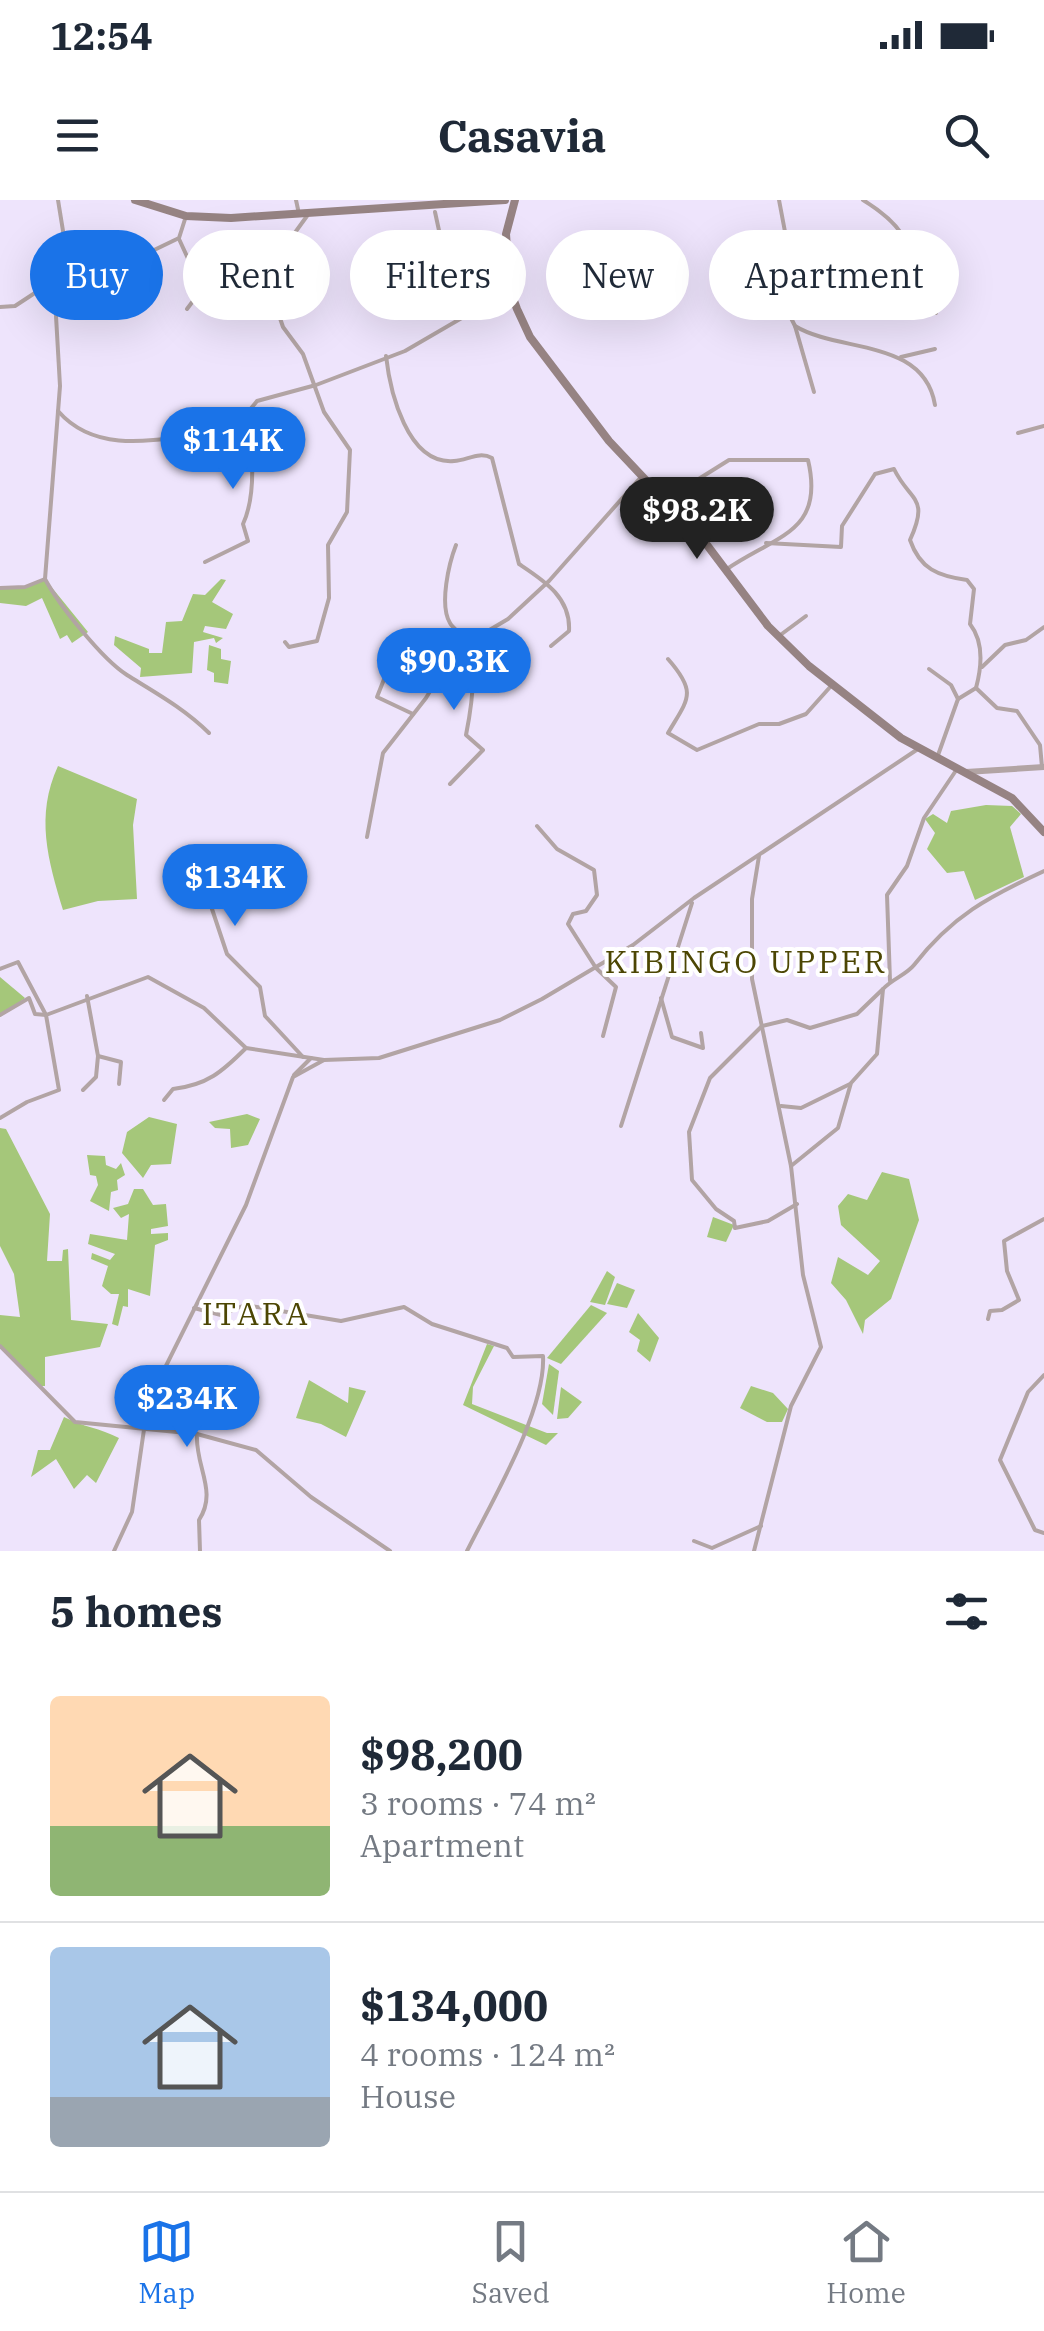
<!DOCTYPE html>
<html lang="en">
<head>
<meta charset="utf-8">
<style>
	body { margin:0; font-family:"IBM Plex Serif",serif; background:#f6f6f7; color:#1f2937; height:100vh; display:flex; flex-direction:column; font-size:38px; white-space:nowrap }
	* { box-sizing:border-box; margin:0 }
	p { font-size:32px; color:#747a83 }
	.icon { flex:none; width:55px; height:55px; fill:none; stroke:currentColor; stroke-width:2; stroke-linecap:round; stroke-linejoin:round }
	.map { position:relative; height:1351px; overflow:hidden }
	.side { display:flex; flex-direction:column; background:#fff; flex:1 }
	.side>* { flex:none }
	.top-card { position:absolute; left:30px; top:30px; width:985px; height:90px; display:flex; gap:20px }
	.price { position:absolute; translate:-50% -85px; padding:0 22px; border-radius:35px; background:#1a73e8; color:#fff; font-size:32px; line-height:65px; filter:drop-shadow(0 2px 5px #0008) }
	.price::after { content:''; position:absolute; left:50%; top:60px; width:30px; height:22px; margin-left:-15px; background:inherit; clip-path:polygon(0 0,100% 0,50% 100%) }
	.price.on { background:#222; color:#fff }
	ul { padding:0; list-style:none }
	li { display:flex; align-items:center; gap:30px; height:250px; padding:0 50px }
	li+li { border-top:2px solid #e0e1e3 }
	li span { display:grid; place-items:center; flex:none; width:280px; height:200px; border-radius:10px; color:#555 }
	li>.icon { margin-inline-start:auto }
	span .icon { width:120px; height:120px; fill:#fffc; stroke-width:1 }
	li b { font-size:42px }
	h2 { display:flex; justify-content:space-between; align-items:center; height:120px; padding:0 50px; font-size:42px }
	.tag { padding:0 35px; border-radius:45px; background:#fff; box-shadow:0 10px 40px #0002; font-size:35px; line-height:90px }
	.tag.on { background:#1a73e8; color:#fff }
	.status { display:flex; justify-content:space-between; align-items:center; height:70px; padding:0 50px; background:#fff; direction:ltr }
	.status svg { height:28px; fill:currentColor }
	header { display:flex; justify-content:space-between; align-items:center; height:130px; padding:0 50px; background:#fff; font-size:45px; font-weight:700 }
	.menu { display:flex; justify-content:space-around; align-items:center; height:140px; border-top:2px solid #e0e1e3; background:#fff; font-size:28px; color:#747a83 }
	.menu a { display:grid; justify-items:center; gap:5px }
	.menu .on { color:#1a73e8 }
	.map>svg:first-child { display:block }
</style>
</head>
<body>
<div class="status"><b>12:54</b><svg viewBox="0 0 49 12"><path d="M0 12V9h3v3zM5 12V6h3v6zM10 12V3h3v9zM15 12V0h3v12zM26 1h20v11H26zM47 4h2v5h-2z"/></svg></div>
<header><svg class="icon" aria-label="menu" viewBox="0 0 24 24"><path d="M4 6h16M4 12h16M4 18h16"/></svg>Casavia<svg class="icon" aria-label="search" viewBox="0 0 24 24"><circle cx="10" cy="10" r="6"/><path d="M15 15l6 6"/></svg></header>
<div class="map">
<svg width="1044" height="1351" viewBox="0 0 1044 1351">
	<rect width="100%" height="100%" fill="#eee4fc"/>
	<g fill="#a5c77a">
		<polygon points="45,379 88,432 72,443 67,435 60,439 42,398 26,406 0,403 0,386 25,387"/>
		<polygon points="221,379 226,380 212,402 233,414 226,429 205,426 203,432 223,438 216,443 214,438 194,442 192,473 140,477 141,468 114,445 115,436 149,449 149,453 162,453 166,422 182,421 193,394 205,395"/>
		<polygon points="209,445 221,449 221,459 231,461 228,484 214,482 214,473 207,470"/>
		<path d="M58 566 137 599 133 625 137 699 98 701 63 710C48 660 35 616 58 566Z"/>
		<polygon points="986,605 1012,606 1021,614 1010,627 1024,677 975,700 964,671 947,673 927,649 935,633 925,619 933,614 947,623 951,611"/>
		<polygon points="0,777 25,798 0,817"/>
		<polygon points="247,914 260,919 248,945 231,948 230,929 215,928 209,922"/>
		<polygon points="149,917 177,924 171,964 151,965 143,978 122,953 127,932"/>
		<polygon points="0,928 6,929 50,1014 47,1061 62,1061 63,1050 68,1049 71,1120 108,1124 100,1147 45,1157 45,1186 40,1186 0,1146 0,1115 20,1117 14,1074 0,1046"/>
		<polygon points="87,955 105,956 106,965 116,969 121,963 125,975 117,980 118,990 111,992 109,1011 90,1001 98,985 96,976 90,975"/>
		<polygon points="882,972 909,979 919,1020 891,1099 865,1120 863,1134 846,1100 831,1083 838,1057 868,1075 880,1061 841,1025 838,1006 848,994 867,1000"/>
		<polygon points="134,989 143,989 153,1005 166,1004 168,1026 151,1029 151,1034 168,1033 168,1040 155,1045 150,1096 128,1089 128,1107 123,1106 118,1126 112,1124 119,1094 111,1094 102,1086 108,1066 91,1059 92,1053 110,1060 115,1054 88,1044 90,1034 127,1040 129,1014 121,1018 113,1008 128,1004"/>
		<polygon points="713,1017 734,1025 726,1042 707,1037"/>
		<polygon points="607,1071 615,1077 605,1105 590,1102"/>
		<polygon points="617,1083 635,1090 627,1108 607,1104"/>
		<polygon points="591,1105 607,1113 561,1164 547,1158"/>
		<polygon points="638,1113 659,1138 650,1162 637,1151 640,1140 629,1132"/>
		<polygon points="487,1144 494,1146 473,1187 472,1204 547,1233 558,1233 546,1245 463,1205"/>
		<polygon points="549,1164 559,1171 553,1215 542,1204"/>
		<polygon points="309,1180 348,1203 349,1187 366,1191 346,1237 321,1224 296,1218"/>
		<polygon points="751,1186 773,1193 788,1209 782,1222 767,1222 740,1208"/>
		<polygon points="561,1187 582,1202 568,1218 557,1219"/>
		<path d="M64 1217C83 1227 100 1228 119 1238L96 1283 87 1275 74 1289 56 1259 31 1277 38 1250H50Z"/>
	</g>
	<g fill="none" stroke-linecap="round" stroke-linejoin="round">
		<g stroke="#b2a4a4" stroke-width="4">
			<path d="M58 0 69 68 56 116 60 186 45 379C59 405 102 459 127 475 156 493 185 509 209 533"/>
			<polyline points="296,0 299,14"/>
			<path d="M779 0 786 37 790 116 795 126C839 153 924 138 935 205"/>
			<path d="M863 0C933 43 897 68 936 113"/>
			<polyline points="435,12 448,72 465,113"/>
			<polyline points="179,39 202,89 187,109"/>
			<polyline points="0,107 15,106 47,85 121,66 179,38 186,16"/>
			<polyline points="795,126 814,192"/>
			<path d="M386 156C390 191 407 265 454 261 468 260 479 251 492 258L519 364C543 380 571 397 569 431L551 446"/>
			<polyline points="901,157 935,149"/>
			<path d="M58 211C93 251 145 242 191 235 203 233 218 233 229 228 242 221 248 212 257 201L316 185 405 151 510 90"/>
			<polyline points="1018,233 1044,226"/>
			<path d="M665 300 729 260H808C825 332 777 335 727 369"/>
			<path d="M766 343 841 347 842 326 875 274 894 269C910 302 930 296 910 340 920 369 938 376 967 380L974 389 970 424C984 442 982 466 976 488L958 499"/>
			<path d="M205 362 248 341 243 324C257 294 252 248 248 215"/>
			<polyline points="0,388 25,387 45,379"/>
			<polyline points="779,436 806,416"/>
			<polyline points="285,442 289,447 317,441 329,398 328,345 347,312 350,250 324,212 303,154 283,127 265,74 307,16"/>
			<path d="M668 459C698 493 688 499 668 533L697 550 759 524H779L806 514 831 486"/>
			<polyline points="982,467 1005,445 1026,440 1044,427"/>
			<polyline points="929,469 951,485 958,499 937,558"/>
			<polyline points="976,488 997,508 1017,511 1040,545 1042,567"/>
			<polyline points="413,514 377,497 394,454 417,431 459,445"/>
			<path d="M450 584 483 550 466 535C471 510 479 464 466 441 463 434 454 430 450 423 439 405 449 363 456 345"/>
			<polyline points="537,626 557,649 594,670 597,695 586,711 573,714 568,724 596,768 616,787 603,836"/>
			<polyline points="367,637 383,553 426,498 454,451 508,419 549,381 641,277"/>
			<polyline points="202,650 200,673 227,754 260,787 265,816 303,857"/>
			<polyline points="0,769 18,762 46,815"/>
			<polyline points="890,781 887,695 907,666 924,618 957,569"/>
			<polyline points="661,798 672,837 703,848 701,833"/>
			<polyline points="0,815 29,798 35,814 46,815"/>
			<polyline points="98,856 121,862 119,884"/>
			<polyline points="294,875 311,858"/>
			<polyline points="83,890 96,877 98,856 87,796"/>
			<path d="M164 900 173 889C207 885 222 872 246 848"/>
			<polyline points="781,906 801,908 850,884"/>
			<polyline points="0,918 27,902 59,890 46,815 148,777 204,808 246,848 324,860"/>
			<polyline points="621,926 692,703"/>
			<path d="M791 966 838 928 851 883 877 854 883 789C892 779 906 775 914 765 952 716 988 697 1044 671"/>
			<polyline points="797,1004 768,1021 735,1028 734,1021 716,1009 692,980 689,932 710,878 762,826 787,820 810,828 857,814 883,789"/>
			<path d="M194 1108 221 1115 245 1105 341 1121 404 1107 432 1124 507 1148 513 1157 543 1156C546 1210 492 1301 467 1351"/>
			<polyline points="988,1119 990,1111 1002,1110 1019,1100 1007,1071 1004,1041 1044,1019"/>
			<polyline points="0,1146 75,1222 197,1234 256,1250 311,1297 390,1351"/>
			<polyline points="1044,1175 1028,1192 1000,1260 1035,1330 1044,1333"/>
			<path d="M197 1234C195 1267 218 1291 199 1320L200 1351"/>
			<polyline points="694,1341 712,1348 761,1326"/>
			<polyline points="114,1351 132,1312 148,1202 246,1005 293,877 324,860 379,858 500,820 542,799 633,745 694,698 918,549"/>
			<polyline points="754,1351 791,1206 821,1147 803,1075 791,966 752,779 752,699 759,656"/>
		</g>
		<polyline stroke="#b2a4a4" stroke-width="6" points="966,572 1044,567"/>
		<g stroke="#968383" stroke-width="8">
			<polyline points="135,0 186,16 231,18 505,0"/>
			<polyline points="515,0 506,34 510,90 517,109 530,137 609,241 707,345 768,426 809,466 901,538 1012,598 1044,632"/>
		</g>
	</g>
	<g text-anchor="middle" stroke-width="8" stroke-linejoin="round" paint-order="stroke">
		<g font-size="32" letter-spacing="2.5" fill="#4c4603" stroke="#fff">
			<text x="746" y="773">KIBINGO UPPER</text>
			<text x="256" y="1125">ITARA</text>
		</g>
	</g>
</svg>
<b class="price" style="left:233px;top:292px">$114K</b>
<b class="price on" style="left:697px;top:362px">$98.2K</b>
<b class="price" style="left:454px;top:513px">$90.3K</b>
<b class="price" style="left:235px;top:729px">$134K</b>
<b class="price" style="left:187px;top:1250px">$234K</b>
<div class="top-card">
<a class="tag on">Buy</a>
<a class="tag">Rent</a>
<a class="tag">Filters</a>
<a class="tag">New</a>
<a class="tag">Apartment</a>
</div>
</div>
<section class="side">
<h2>5 homes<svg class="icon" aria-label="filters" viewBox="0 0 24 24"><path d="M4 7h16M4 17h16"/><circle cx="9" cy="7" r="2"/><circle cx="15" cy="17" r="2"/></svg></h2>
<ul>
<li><span style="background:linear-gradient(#ffd9b3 65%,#8fb573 0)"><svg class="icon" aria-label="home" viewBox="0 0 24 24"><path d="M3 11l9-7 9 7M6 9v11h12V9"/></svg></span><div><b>$98,200</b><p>3 rooms · 74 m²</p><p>Apartment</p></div></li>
<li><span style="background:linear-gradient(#a9c7e8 75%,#9aa5b1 0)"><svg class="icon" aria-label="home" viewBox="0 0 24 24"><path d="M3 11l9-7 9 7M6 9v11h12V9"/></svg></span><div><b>$134,000</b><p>4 rooms · 124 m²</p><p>House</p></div></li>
</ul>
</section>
<nav class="menu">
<a class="on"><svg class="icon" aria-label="map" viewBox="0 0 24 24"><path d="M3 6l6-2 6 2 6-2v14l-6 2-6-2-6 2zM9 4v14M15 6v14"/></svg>Map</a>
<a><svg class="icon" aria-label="saved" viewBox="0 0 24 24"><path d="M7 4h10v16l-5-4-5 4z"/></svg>Saved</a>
<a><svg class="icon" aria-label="home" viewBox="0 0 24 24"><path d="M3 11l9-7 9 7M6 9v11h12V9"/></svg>Home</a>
</nav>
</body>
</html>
